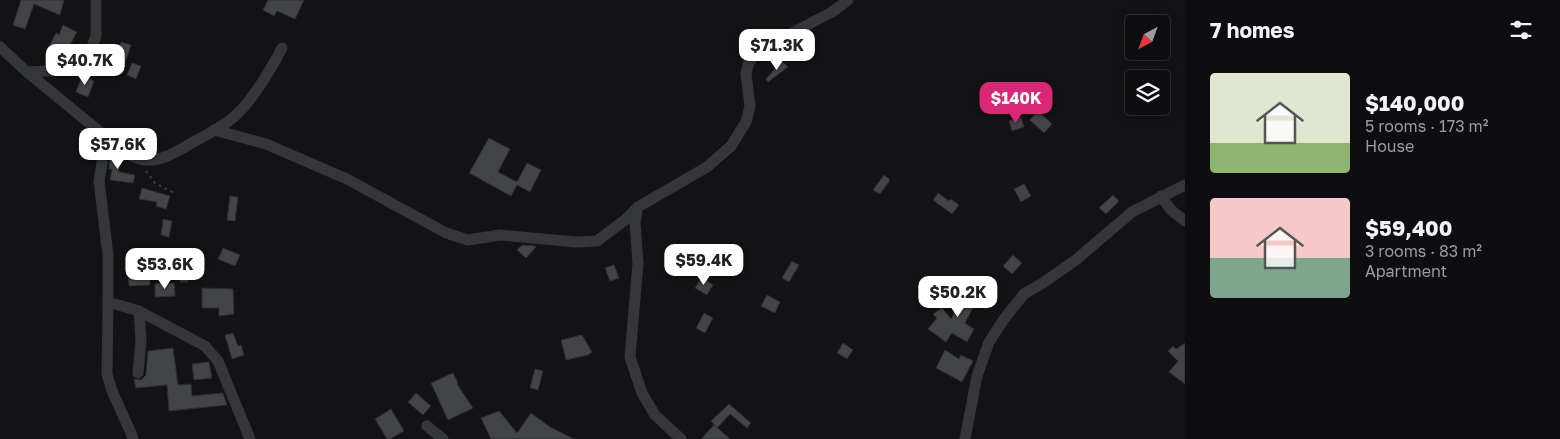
<!DOCTYPE html>
<html lang="en">
<head>
<meta charset="utf-8">
<style>
	body { margin:0; font-family:"Golos Text",sans-serif; background:#1c1c1e; color:#f1f3f6; height:100vh; display:flex; flex-direction:column; font-size:19px; white-space:nowrap }
	* { box-sizing:border-box; margin:0 }
	p { font-size:16px; color:#9b9c9f }
	.icon { flex:none; width:28px; height:28px; fill:none; stroke:currentColor; stroke-width:2; stroke-linecap:round; stroke-linejoin:round }
	.map { position:relative; flex:1; overflow:hidden }
	.details { display:flex; flex-direction:column; background:#0e0e10; width:375px }
	.details>* { flex:none }
	.needle { width:32px; rotate:221deg }
	.buttons { position:absolute; left:1125px; top:15px; display:grid; gap:10px }
	.buttons a { display:grid; place-items:center; width:45px; height:45px; border-radius:5px; background:#0e0e10; box-shadow:0 2px 12px #0003,0 0 0 1px #2e2e30; font-size:25px }
	.price { position:absolute; translate:-50% -42px; padding:0 11px; border-radius:10px; background:#fff; color:#222; font-size:16px; line-height:32px; filter:drop-shadow(0 1px 2px #0008) }
	.price::after { content:''; position:absolute; left:50%; top:30px; width:15px; height:11px; margin-left:-8px; background:inherit; clip-path:polygon(0 0,100% 0,50% 100%) }
	.price.current { background:#db2777; color:#fff }
	ul { padding:0; list-style:none }
	li { display:flex; align-items:center; gap:15px; height:125px; padding:0 25px }
	li span { display:grid; place-items:center; flex:none; width:140px; height:100px; border-radius:5px; color:#555 }
	li>.icon { margin-inline-start:auto }
	span .icon { width:60px; height:60px; fill:#fffc; stroke-width:1 }
	li b { font-size:21px }
	h2 { display:flex; justify-content:space-between; align-items:center; height:60px; padding:0 25px; font-size:21px }
	main { display:flex; flex:1; min-height:0 }
	.map>svg:first-child { display:block }
</style>
</head>
<body>
<main>
<div class="map">
<svg width="1185" height="439" viewBox="0 0 1185 439">
	<rect width="100%" height="100%" fill="#131315"/>
	<g fill="#424448" stroke="#2d2e31">
		<polygon points="21,0 64,0 60,15 34,4 25,29 13,25"/>
		<polygon points="268,0 304,0 295,19 277,11 274,16 263,10"/>
		<polygon points="63,25 77,32 66,52 61,49 59,54 48,48 56,33 59,35"/>
		<polygon points="121,42 131,45 124,66 111,62 116,47 119,48"/>
		<polygon points="782,61 788,67 768,82 766,79"/>
		<polygon points="132,63 141,66 136,79 127,75"/>
		<polygon points="82,76 94,81 88,97 76,92"/>
		<polygon points="1038,111 1052,124 1044,133 1030,120"/>
		<polygon points="1021,117 1024,127 1012,131 1009,121"/>
		<polygon points="489,138 510,149 498,172 517,182 527,163 541,170 530,192 517,185 511,196 469,173"/>
		<polygon points="110,149 119,157 119,172 135,175 133,183 110,180 112,169 109,169"/>
		<polygon points="884,175 890,180 880,194 873,190"/>
		<polygon points="1024,184 1031,196 1021,202 1014,189"/>
		<polygon points="142,188 170,196 166,209 156,206 157,202 139,199"/>
		<polygon points="938,193 949,201 951,199 959,205 952,214 933,200"/>
		<polygon points="1113,195 1119,201 1106,214 1099,208"/>
		<polygon points="230,196 238,197 235,221 227,220"/>
		<polygon points="163,219 172,221 169,237 161,235"/>
		<polygon points="522,245 535,246 536,247 526,258 517,250"/>
		<polygon points="223,248 240,255 235,266 218,259"/>
		<polygon points="1013,255 1022,263 1012,274 1003,266"/>
		<polygon points="792,261 799,265 789,282 782,278"/>
		<rect x="180" y="264" width="8" height="18"/>
		<polygon points="614,265 619,278 610,281 605,268"/>
		<polygon points="150,272 150,285 129,286 128,274"/>
		<polygon points="702,277 713,285 707,295 695,288"/>
		<polygon points="174,283 175,296 155,297 155,284"/>
		<polygon points="202,288 233,289 234,314 219,316 219,308 202,308"/>
		<polygon points="966,290 990,300 987,309 975,304 965,323 974,329 967,342 952,333 946,342 928,329 937,318 933,314 942,308 951,319"/>
		<polygon points="767,295 780,302 775,313 761,306"/>
		<polygon points="704,313 713,318 705,333 696,328"/>
		<polygon points="233,333 238,346 241,345 244,355 232,359 225,335"/>
		<polygon points="582,335 592,352 588,355 566,360 561,340"/>
		<polygon points="843,343 853,350 847,359 837,353"/>
		<polygon points="1185,343 1185,384 1169,372 1178,361 1168,351 1173,346 1176,349"/>
		<polygon points="173,348 178,385 191,384 192,396 223,393 227,405 169,411 167,385 136,388 134,379 141,380 146,375 148,351"/>
		<polygon points="945,350 959,359 961,355 973,361 962,382 936,368"/>
		<polygon points="209,362 212,378 194,380 192,364"/>
		<polygon points="535,369 543,371 538,390 530,388"/>
		<polygon points="453,373 458,383 457,384 473,408 448,420 431,383"/>
		<polygon points="416,393 431,406 423,415 408,402"/>
		<polygon points="729,404 751,423 747,428 730,414 717,428 711,421"/>
		<polygon points="391,409 404,431 390,439 387,439 375,419"/>
		<polygon points="499,411 517,433 531,413 550,427 574,439 491,439 481,418"/>
		<polygon points="714,425 730,439 701,439"/>
	</g>
	<g fill="none" stroke-linecap="round" stroke-linejoin="round">
		<polyline stroke="#3b3d40" stroke-width="2" stroke-dasharray="2.5 4" stroke-linecap="butt" points="146,171 155,183 176,194"/>
		<g stroke="#353639" stroke-width="11">
			<path d="M0 47 27 72 116 145C125 152 135 160 147 160 162 161 178 151 190 144 206 135 223 127 236 115 255 97 270 71 282 48"/>
			<polyline points="27,72 69,70 79,67 89,55 96,36 96,0"/>
			<polyline points="214,130 266,144 347,179 446,233 468,240 500,235 576,242 597,241 625,220 638,207 707,167 731,146 746,122 750,106 746,74 748,64 758,51 832,12 848,0"/>
			<polyline points="102,133 102,164 99,181 108,255 108,302 139,311 205,346 218,361 250,439"/>
			<polyline points="1161,196 1171,210 1185,221"/>
			<polyline points="638,207 635,222 638,263 630,357 642,393 655,415 681,439"/>
			<polyline points="108,302 107,374 112,391 131,433 133,439"/>
			<polyline points="138,373 141,340 139,311"/>
			<polyline points="427,426 443,439"/>
			<polyline points="965,439 977,376 989,342 1004,319 1024,294 1043,283 1077,259 1132,212 1185,185"/>
		</g>
	</g>
</svg>
<div class="buttons">
<a><svg class="needle" viewBox="-14 -14 28 28"><path d="M0-13l5 13h-10z" fill="#e53935"/><path d="M0 13l5-13h-10z" fill="#9b9c9f"/></svg></a>
<a><svg class="icon" aria-label="layers" viewBox="0 0 24 24"><path d="M12 4l9 5-9 5-9-5zM3 14l9 5 9-5"/></svg></a>
</div>
<b class="price" style="left:777px;top:71px">$71.3K</b>
<b class="price" style="left:85px;top:86px">$40.7K</b>
<b class="price current" style="left:1016px;top:124px">$140K</b>
<b class="price" style="left:118px;top:170px">$57.6K</b>
<b class="price" style="left:704px;top:286px">$59.4K</b>
<b class="price" style="left:165px;top:290px">$53.6K</b>
<b class="price" style="left:958px;top:318px">$50.2K</b>
</div>
<section class="details">
<h2>7 homes<svg class="icon" aria-label="filters" viewBox="0 0 24 24"><path d="M4 7h16M4 17h16"/><circle cx="9" cy="7" r="2"/><circle cx="15" cy="17" r="2"/></svg></h2>
<ul>
<li><span style="background:linear-gradient(#dfe7d0 70%,#8fb573 0)"><svg class="icon" aria-label="home" viewBox="0 0 24 24"><path d="M3 11l9-7 9 7M6 9v11h12V9"/></svg></span><div><b>$140,000</b><p>5 rooms · 173 m²</p><p>House</p></div></li>
<li><span style="background:linear-gradient(#f6c9c9 60%,#7fa58c 0)"><svg class="icon" aria-label="home" viewBox="0 0 24 24"><path d="M3 11l9-7 9 7M6 9v11h12V9"/></svg></span><div><b>$59,400</b><p>3 rooms · 83 m²</p><p>Apartment</p></div></li>
</ul>
</section>
</main>
</body>
</html>
